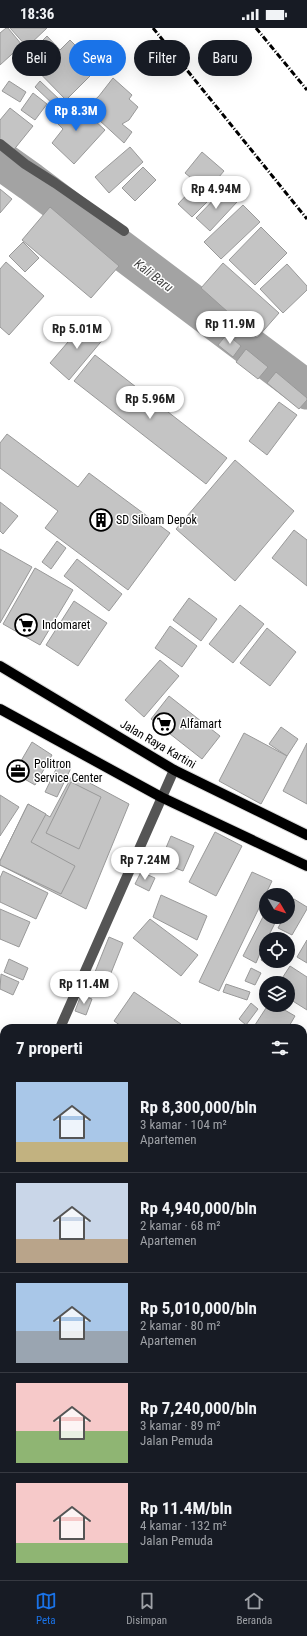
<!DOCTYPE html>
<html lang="id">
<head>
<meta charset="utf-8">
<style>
	body { margin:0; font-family:"Roboto Condensed",sans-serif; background:#242831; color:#f1f3f6; height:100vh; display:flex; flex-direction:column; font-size:15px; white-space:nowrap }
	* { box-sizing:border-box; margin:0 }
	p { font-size:13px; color:#9ea1a6 }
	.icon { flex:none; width:22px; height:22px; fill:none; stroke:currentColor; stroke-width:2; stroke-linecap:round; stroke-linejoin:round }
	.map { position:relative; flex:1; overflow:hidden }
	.panel { position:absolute; left:0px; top:996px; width:307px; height:556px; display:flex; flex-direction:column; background:#171b24; border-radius:12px 12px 0 0; box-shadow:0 4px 16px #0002 }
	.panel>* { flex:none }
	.hud { position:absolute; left:12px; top:12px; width:283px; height:36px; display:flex; gap:8px }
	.needle { width:26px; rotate:129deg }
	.controls { position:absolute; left:259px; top:860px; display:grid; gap:8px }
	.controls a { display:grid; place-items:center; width:36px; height:36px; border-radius:50%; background:#171b24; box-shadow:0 4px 16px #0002; font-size:20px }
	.price { position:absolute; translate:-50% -34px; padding:0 9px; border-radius:14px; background:#fff; color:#222; font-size:13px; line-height:26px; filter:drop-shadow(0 1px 2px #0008) }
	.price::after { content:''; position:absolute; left:50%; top:24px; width:12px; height:9px; margin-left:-6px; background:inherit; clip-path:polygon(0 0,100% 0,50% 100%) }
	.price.current { background:#1a73e8; color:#fff }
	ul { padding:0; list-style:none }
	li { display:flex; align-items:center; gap:12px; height:100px; padding:0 16px }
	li+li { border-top:1px solid #363941 }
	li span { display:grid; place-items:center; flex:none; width:112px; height:80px; border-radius:0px; color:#555 }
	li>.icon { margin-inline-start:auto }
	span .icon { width:48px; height:48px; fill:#fffc; stroke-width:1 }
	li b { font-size:17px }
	h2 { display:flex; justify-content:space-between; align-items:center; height:48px; padding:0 16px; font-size:17px }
	.pill { padding:0 14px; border-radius:18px; background:#171b24; box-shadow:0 4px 16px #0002; font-size:14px; line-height:36px }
	.pill.current { background:#1a73e8; color:#fff }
	.status { display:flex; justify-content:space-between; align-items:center; height:28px; padding:0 20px; background:#171b24; direction:ltr }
	.status svg { height:11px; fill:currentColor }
	.tab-bar { display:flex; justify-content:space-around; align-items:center; height:56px; border-top:1px solid #363941; background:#171b24; font-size:11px; color:#9ea1a6 }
	.tab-bar a { display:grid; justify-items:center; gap:2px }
	.tab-bar .current { color:#1a73e8 }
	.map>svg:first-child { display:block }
</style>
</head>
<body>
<div class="status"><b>18:36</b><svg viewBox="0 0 49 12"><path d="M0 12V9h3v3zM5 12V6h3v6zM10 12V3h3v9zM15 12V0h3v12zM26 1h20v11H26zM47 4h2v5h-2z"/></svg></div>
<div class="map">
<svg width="307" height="1552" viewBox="0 0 307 1552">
	<rect width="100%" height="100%" fill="#fff"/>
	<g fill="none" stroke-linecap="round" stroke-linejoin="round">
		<polyline stroke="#a3a3a3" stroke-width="39" points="0,132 31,154 307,362"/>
	</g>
	<g fill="#c4c4c4" stroke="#999">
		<polygon points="6,0 8,0 22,17 0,37 0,5"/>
		<polygon points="10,0 47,0 27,19"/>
		<polygon points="47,8 60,22 70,12 98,40 66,72 25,30"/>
		<polygon points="113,50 132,67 129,71 138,79 129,92 122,96 132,104 124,115 86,80 99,68"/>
		<polygon points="9,53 26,64 20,74 2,63"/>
		<polygon points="40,53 62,74 57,80 35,59"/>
		<polygon points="33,65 47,76 35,92 21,82"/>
		<polygon points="72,72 105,102 74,136 52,115 63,101 54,92"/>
		<polygon points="10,80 33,98 12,124 0,115 0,92"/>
		<polygon points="130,119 143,134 109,165 95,149"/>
		<polygon points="202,124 224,143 207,163 185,145"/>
		<polygon points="143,139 156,152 135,173 122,160"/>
		<polygon points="194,159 208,173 192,189 178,176"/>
		<polygon points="0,161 12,171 0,185"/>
		<polygon points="223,162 237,174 210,203 196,190"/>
		<polygon points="243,177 260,194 221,231 204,214"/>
		<polygon points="50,179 119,238 91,270 22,212"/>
		<polygon points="261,199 287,225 255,257 229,232"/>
		<polygon points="23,214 39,230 25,244 9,228"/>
		<polygon points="6,234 44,268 9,307 0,299 0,241"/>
		<polygon points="223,235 279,285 257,310 201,260"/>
		<polygon points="287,236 307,258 307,262 283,285 260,261"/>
		<polygon points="86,293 105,309 69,352 50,335"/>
		<polygon points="227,306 241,318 233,329 218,317"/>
		<polygon points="246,321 268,339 258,351 236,334"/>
		<polygon points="95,327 227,430 206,456 74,353"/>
		<polygon points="276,344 307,370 307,372 299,381 267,355"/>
		<polygon points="279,374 297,387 267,427 249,413"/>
		<polygon points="7,406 78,459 89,445 170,505 128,562 45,500 58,483 0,440 0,415"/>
		<polygon points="235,432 294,483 235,553 176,501"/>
		<polygon points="0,474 18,488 3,506 0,503"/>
		<polygon points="294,502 307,512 307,558 272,530"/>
		<polygon points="57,513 66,520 51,541 42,534"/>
		<polygon points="0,521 32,539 0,595"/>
		<polygon points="77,531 122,566 109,583 64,548"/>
		<polygon points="35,540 73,562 40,617 3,596"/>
		<polygon points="189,570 217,591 201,613 173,592"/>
		<polygon points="74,573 107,595 78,638 46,617"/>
		<polygon points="240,577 264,596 233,635 209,616"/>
		<polygon points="170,598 197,618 182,639 155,620"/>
		<polygon points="267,600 296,624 270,658 240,635"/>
		<polygon points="160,632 179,648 144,689 125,672"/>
		<polygon points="169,668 220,708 202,731 151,691"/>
		<polygon points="281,699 298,711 287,728 269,716"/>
		<polygon points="244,705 287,728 261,776 219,753"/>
		<polygon points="32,714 52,727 35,757 14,745"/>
		<polygon points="307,715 307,776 283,763"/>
		<polygon points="59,735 71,740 57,769 45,764"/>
		<polygon points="73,746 129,776 86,881 0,837 0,833 28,776 50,789"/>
		<polygon points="71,754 101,769 79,821 46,805"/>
		<polygon points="0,767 19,779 0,808"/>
		<polygon points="28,776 46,786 31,814 75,838 61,866 0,837 0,833"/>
		<polygon points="215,804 242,818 216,868 189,854"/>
		<polygon points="171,808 194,818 183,843 160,834"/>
		<polygon points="3,843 48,865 36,891 0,874 0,850"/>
		<polygon points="141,844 155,850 149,863 135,856"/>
		<polygon points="252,844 272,853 219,963 199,954"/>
		<polygon points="161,867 207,888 197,912 153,889"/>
		<polygon points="294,871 307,879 307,881 292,907 278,900 284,889 288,889 288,882"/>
		<polygon points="0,881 30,894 19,919 0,911"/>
		<polygon points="266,883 266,889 278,889 267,911 266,911 256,935 243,928"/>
		<polygon points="150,891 198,927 181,948 133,910"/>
		<polygon points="109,909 123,915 107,955 93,949"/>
		<polygon points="307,912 307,935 297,929"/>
		<polygon points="266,923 266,933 276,933 272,939 261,932"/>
		<polygon points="9,931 28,940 23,952 4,944"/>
		<polygon points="290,938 307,949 307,982 288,970 288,955 279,955"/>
		<polygon points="251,940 261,945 255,957 245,953"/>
		<polygon points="1,946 19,954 13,967 0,961"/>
		<polygon points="226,956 250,964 247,972 223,964"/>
		<polygon points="134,964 181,996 178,1000 124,1000 114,993"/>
		<polygon points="81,967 92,971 86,987 75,983"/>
		<polygon points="251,975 258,981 246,997 239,991"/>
		<polygon points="268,977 276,977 295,988 288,1000 253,1000"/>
		<polygon points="4,1205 4,1246 0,1244 0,1214"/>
		<polygon points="303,1226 307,1228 307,1246 303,1254"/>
		<polygon points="0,1257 4,1259 4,1290 0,1289"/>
		<polygon points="1,1297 4,1299 4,1336 0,1335"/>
		<polygon points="4,1361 4,1403 0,1400 0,1366"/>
		<polygon points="0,1411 4,1414 4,1425 0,1430"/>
		<polygon points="0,1462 4,1465 4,1479 0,1483"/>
		<polygon points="46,1548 64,1548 59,1552 49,1552"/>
		<polygon points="74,1548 107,1548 111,1552 70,1552"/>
		<polygon points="187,1548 215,1548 216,1552 163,1552"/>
	</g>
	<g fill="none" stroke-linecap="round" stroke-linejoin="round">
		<g stroke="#dbdbdb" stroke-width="12">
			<g id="major">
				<polyline points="0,638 174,742 307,807"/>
				<polyline points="0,681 161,769 307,838"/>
			</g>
		</g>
		<g stroke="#555" stroke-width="10">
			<polyline points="0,116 25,136 55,155 124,203"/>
			<polyline points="60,1000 174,742"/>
			<polyline points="0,1081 4,1083"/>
			<polyline points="0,1139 4,1130"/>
			<polyline points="0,1175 4,1177"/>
			<polyline points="303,1305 307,1307"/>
			<polyline points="0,1524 4,1519"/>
			<polyline points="142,1548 143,1552"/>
		</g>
		<use href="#major" stroke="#000" stroke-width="10"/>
		<g stroke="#000" stroke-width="3" stroke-dasharray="6 2 1 2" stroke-linecap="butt">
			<polyline points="153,0 307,191"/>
			<polyline points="256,0 307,62"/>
		</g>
	</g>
	<defs>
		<g id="building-ring" transform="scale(1.15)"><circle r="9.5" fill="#fff" stroke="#000" stroke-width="1.5"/><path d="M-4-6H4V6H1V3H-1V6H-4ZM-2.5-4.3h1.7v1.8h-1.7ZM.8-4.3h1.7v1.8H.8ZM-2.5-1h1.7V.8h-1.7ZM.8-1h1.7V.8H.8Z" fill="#000"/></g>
		<g id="supermarket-ring" transform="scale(1.15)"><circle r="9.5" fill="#fff" stroke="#000" stroke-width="1.5"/><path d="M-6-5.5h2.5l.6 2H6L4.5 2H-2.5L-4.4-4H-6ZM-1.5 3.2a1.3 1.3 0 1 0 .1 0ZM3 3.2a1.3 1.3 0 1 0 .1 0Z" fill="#000"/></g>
		<g id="office-ring" transform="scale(1.15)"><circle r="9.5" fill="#fff" stroke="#000" stroke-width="1.5"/><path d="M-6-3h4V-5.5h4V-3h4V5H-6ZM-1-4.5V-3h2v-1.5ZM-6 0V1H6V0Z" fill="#000"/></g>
	</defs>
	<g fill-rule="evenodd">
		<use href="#building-ring" x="101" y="492"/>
		<use href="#supermarket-ring" x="26" y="597"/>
		<use href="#supermarket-ring" x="164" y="696"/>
		<use href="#office-ring" x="18" y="743"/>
	</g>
	<g text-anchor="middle" stroke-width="3" stroke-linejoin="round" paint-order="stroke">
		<g font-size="12" fill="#000" stroke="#fff" text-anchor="start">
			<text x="116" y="496">SD Siloam Depok</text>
			<text x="42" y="601">Indomaret</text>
			<text x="180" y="700">Alfamart</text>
			<text x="34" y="740">Politron<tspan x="34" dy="14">Service Center</tspan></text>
		</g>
		<g font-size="12" fill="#000" stroke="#fff">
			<text transform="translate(158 716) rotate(30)" y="4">Jalan Raya Kartini</text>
		</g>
		<g font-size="13" font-style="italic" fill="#444" stroke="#fff">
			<text transform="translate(154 247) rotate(37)" y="5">Kali Baru</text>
		</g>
	</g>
</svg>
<div class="controls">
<a><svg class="needle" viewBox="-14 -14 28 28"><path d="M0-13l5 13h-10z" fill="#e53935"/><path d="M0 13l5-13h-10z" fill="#9ea1a6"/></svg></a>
<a><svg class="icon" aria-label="locate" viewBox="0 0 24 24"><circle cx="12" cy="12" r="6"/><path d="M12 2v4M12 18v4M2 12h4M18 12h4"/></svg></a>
<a><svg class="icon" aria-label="layers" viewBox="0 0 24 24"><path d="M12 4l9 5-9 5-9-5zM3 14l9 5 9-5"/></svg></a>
</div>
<b class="price current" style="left:76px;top:104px">Rp 8.3M</b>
<b class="price" style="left:216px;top:182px">Rp 4.94M</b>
<b class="price" style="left:230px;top:317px">Rp 11.9M</b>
<b class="price" style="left:77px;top:322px">Rp 5.01M</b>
<b class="price" style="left:150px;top:392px">Rp 5.96M</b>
<b class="price" style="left:145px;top:853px">Rp 7.24M</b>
<b class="price" style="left:84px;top:977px">Rp 11.4M</b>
<div class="hud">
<a class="pill">Beli</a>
<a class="pill current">Sewa</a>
<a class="pill">Filter</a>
<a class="pill">Baru</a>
</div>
<section class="panel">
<h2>7 properti<svg class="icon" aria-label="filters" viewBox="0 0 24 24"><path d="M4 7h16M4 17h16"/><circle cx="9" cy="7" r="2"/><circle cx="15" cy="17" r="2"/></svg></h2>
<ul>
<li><span style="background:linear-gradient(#a9c7e8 75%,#c2b280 0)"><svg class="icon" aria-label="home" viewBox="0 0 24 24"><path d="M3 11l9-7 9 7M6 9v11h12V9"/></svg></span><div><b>Rp 8,300,000/bln</b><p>3 kamar · 104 m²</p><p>Apartemen</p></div></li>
<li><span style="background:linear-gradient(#c9d6e8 70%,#b9a48a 0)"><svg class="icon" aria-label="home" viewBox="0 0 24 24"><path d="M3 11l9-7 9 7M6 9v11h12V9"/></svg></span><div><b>Rp 4,940,000/bln</b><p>2 kamar · 68 m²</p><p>Apartemen</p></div></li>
<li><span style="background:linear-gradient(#a9c7e8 60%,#9aa5b1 0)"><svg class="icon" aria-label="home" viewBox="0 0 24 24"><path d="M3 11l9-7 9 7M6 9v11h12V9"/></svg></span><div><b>Rp 5,010,000/bln</b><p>2 kamar · 80 m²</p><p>Apartemen</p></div></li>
<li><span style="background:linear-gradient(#f6c9c9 60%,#8fb573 0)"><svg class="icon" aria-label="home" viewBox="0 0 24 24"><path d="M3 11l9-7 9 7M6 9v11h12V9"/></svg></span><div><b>Rp 7,240,000/bln</b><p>3 kamar · 89 m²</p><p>Jalan Pemuda</p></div></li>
<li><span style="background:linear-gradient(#f6c9c9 75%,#8fb573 0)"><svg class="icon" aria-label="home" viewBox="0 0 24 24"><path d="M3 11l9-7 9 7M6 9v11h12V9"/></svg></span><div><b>Rp 11.4M/bln</b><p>4 kamar · 132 m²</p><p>Jalan Pemuda</p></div></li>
</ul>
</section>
</div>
<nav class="tab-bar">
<a class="current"><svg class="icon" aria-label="map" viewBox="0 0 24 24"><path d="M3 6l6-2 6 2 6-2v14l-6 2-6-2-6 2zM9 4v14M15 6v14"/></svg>Peta</a>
<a><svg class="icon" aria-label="saved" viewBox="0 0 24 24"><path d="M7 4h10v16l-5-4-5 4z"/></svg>Disimpan</a>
<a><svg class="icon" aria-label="home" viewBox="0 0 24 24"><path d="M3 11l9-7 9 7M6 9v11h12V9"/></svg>Beranda</a>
</nav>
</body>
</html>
